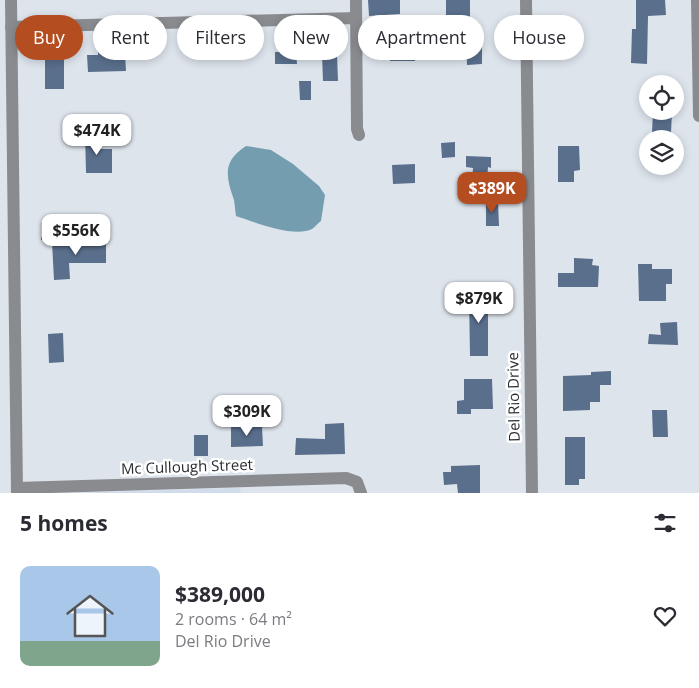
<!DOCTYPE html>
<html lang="en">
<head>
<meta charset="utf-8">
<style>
	body { margin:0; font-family:"Open Sans",sans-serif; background:#f2f2f3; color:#2b2b33; height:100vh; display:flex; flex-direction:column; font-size:19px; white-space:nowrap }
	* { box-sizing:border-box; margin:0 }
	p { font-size:16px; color:#7c7c81 }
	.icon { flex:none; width:28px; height:28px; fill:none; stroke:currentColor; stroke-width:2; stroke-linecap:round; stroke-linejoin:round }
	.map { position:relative; height:493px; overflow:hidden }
	.sheet { display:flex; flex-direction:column; background:#fff; flex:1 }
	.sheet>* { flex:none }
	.guide { position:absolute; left:15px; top:15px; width:670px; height:45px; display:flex; gap:10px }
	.controls { position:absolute; left:639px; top:75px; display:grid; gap:10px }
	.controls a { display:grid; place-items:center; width:45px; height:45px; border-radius:50%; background:#fff; box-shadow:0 2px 8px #0003; font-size:25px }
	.price { position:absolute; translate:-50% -42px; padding:0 11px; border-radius:10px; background:#fff; color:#222; font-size:16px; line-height:32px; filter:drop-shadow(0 1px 2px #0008) }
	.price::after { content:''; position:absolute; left:50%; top:30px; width:15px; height:11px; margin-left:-8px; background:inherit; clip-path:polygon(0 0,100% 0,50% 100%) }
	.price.selected { background:#b44e21; color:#fff }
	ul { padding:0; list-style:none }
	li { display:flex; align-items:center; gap:15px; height:125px; padding:0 20px }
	li span { display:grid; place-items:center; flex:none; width:140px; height:100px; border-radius:10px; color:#555 }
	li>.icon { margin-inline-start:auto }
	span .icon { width:60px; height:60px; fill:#fffc; stroke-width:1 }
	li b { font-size:21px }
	h2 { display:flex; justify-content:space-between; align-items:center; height:60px; padding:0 20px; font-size:21px }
	.pill { padding:0 18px; border-radius:22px; background:#fff; box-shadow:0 2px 8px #0003; font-size:18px; line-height:45px }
	.pill.selected { background:#b44e21; color:#fff }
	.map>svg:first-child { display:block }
</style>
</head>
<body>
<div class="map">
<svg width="699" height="493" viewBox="0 0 699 493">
	<rect width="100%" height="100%" fill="#dde4ec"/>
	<polygon fill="#d0dceb" points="240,488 241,493 69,493"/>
	<path fill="#749eb0" d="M246 146 271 150 293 164 319 186 325 195 321 221C318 223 315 227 312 229 294 238 254 222 236 216 235 210 235 202 233 197 225 174 224 160 246 146Z"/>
	<g fill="#596f8c">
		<polygon points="368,0 400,0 400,14 369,16"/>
		<rect x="446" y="0" width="24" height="22"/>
		<polygon points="636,0 665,0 666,15 648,16 647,64 631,63 632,29 636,29"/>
		<polygon points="466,38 482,38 482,64 467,65"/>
		<polygon points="390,43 416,44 415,61 390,61"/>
		<polygon points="98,51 125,54 126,71 88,72 87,55 98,55"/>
		<polygon points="275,52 296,52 297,64 275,64"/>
		<polygon points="322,54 337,54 338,81 323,81"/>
		<rect x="45" y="57" width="19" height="32"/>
		<polygon points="299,81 311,81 311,100 300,100"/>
		<polygon points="653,111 672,112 671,133 652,132"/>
		<polygon points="85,133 100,133 100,149 112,149 112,173 86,173"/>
		<polygon points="455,142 455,157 442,158 441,143"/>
		<polygon points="558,146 579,146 580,170 574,171 574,182 558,182"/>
		<polygon points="466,156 491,157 491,168 488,167 487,181 472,180 473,168 466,167"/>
		<polygon points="415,164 415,183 393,184 392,165"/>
		<polygon points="498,202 499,226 486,226 486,203"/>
		<rect x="41" y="223" width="18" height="17"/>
		<polygon points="52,242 106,242 106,263 69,263 70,279 54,280"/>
		<polygon points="574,258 593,259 592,265 599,266 598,287 558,287 558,273 574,273"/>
		<polygon points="638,264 652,264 652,269 672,269 672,284 666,284 666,301 639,301"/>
		<polygon points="488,293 488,356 470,356 469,294"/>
		<polygon points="677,322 678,345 648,344 649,334 661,335 660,323"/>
		<polygon points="63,333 64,362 49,363 48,334"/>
		<polygon points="611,371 611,385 600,385 600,402 590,402 590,410 563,411 563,376 591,375 591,372"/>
		<polygon points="464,379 492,379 493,409 471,409 471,414 457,414 457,401 464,400"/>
		<polygon points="652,410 667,410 668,437 653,437"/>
		<polygon points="344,423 345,454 295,455 296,438 325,439 325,424"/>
		<polygon points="231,427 262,427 263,446 231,447"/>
		<rect x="194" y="435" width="14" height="21"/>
		<polygon points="565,437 585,437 585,479 579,479 579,485 565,485"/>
		<polygon points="480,465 480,493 458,493 457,484 444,485 443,472 451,472 451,466"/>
	</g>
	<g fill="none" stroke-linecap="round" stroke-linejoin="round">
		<g stroke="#898b8f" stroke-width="12">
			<polyline points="11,0 17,493"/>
			<polyline points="356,0 357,129 359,135"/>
			<polyline points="526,0 532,493"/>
			<polyline points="697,0 699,116"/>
			<polyline points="11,27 356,18"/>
			<polyline points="17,488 346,478 357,482 361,493"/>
		</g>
	</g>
	<g text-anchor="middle" stroke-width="5" stroke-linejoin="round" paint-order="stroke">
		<g font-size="15" fill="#2a2c30" stroke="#fff">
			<text transform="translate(514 397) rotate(-91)" y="5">Del Rio Drive</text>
			<text transform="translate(187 467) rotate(-2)" y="5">Mc Cullough Street</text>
		</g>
	</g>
</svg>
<div class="controls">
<a><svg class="icon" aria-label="locate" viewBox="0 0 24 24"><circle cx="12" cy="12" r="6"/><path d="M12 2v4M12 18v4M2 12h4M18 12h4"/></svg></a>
<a><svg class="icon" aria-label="layers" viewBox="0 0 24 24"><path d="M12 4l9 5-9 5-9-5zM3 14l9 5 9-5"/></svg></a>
</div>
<b class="price" style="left:97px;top:156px">$474K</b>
<b class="price selected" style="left:492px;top:214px">$389K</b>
<b class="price" style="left:76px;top:256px">$556K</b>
<b class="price" style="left:479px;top:324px">$879K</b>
<b class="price" style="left:247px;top:437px">$309K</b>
<div class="guide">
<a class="pill selected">Buy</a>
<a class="pill">Rent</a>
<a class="pill">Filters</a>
<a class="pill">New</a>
<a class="pill">Apartment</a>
<a class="pill">House</a>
</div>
</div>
<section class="sheet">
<h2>5 homes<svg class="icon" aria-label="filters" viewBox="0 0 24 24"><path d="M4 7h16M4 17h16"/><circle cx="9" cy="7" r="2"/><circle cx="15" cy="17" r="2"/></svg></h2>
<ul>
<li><span style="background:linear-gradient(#a9c7e8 75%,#7fa58c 0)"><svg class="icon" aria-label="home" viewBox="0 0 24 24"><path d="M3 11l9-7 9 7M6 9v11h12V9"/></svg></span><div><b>$389,000</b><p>2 rooms · 64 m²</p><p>Del Rio Drive</p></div><svg class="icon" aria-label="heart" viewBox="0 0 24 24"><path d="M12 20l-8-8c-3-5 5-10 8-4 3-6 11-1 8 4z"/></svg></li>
</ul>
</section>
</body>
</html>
